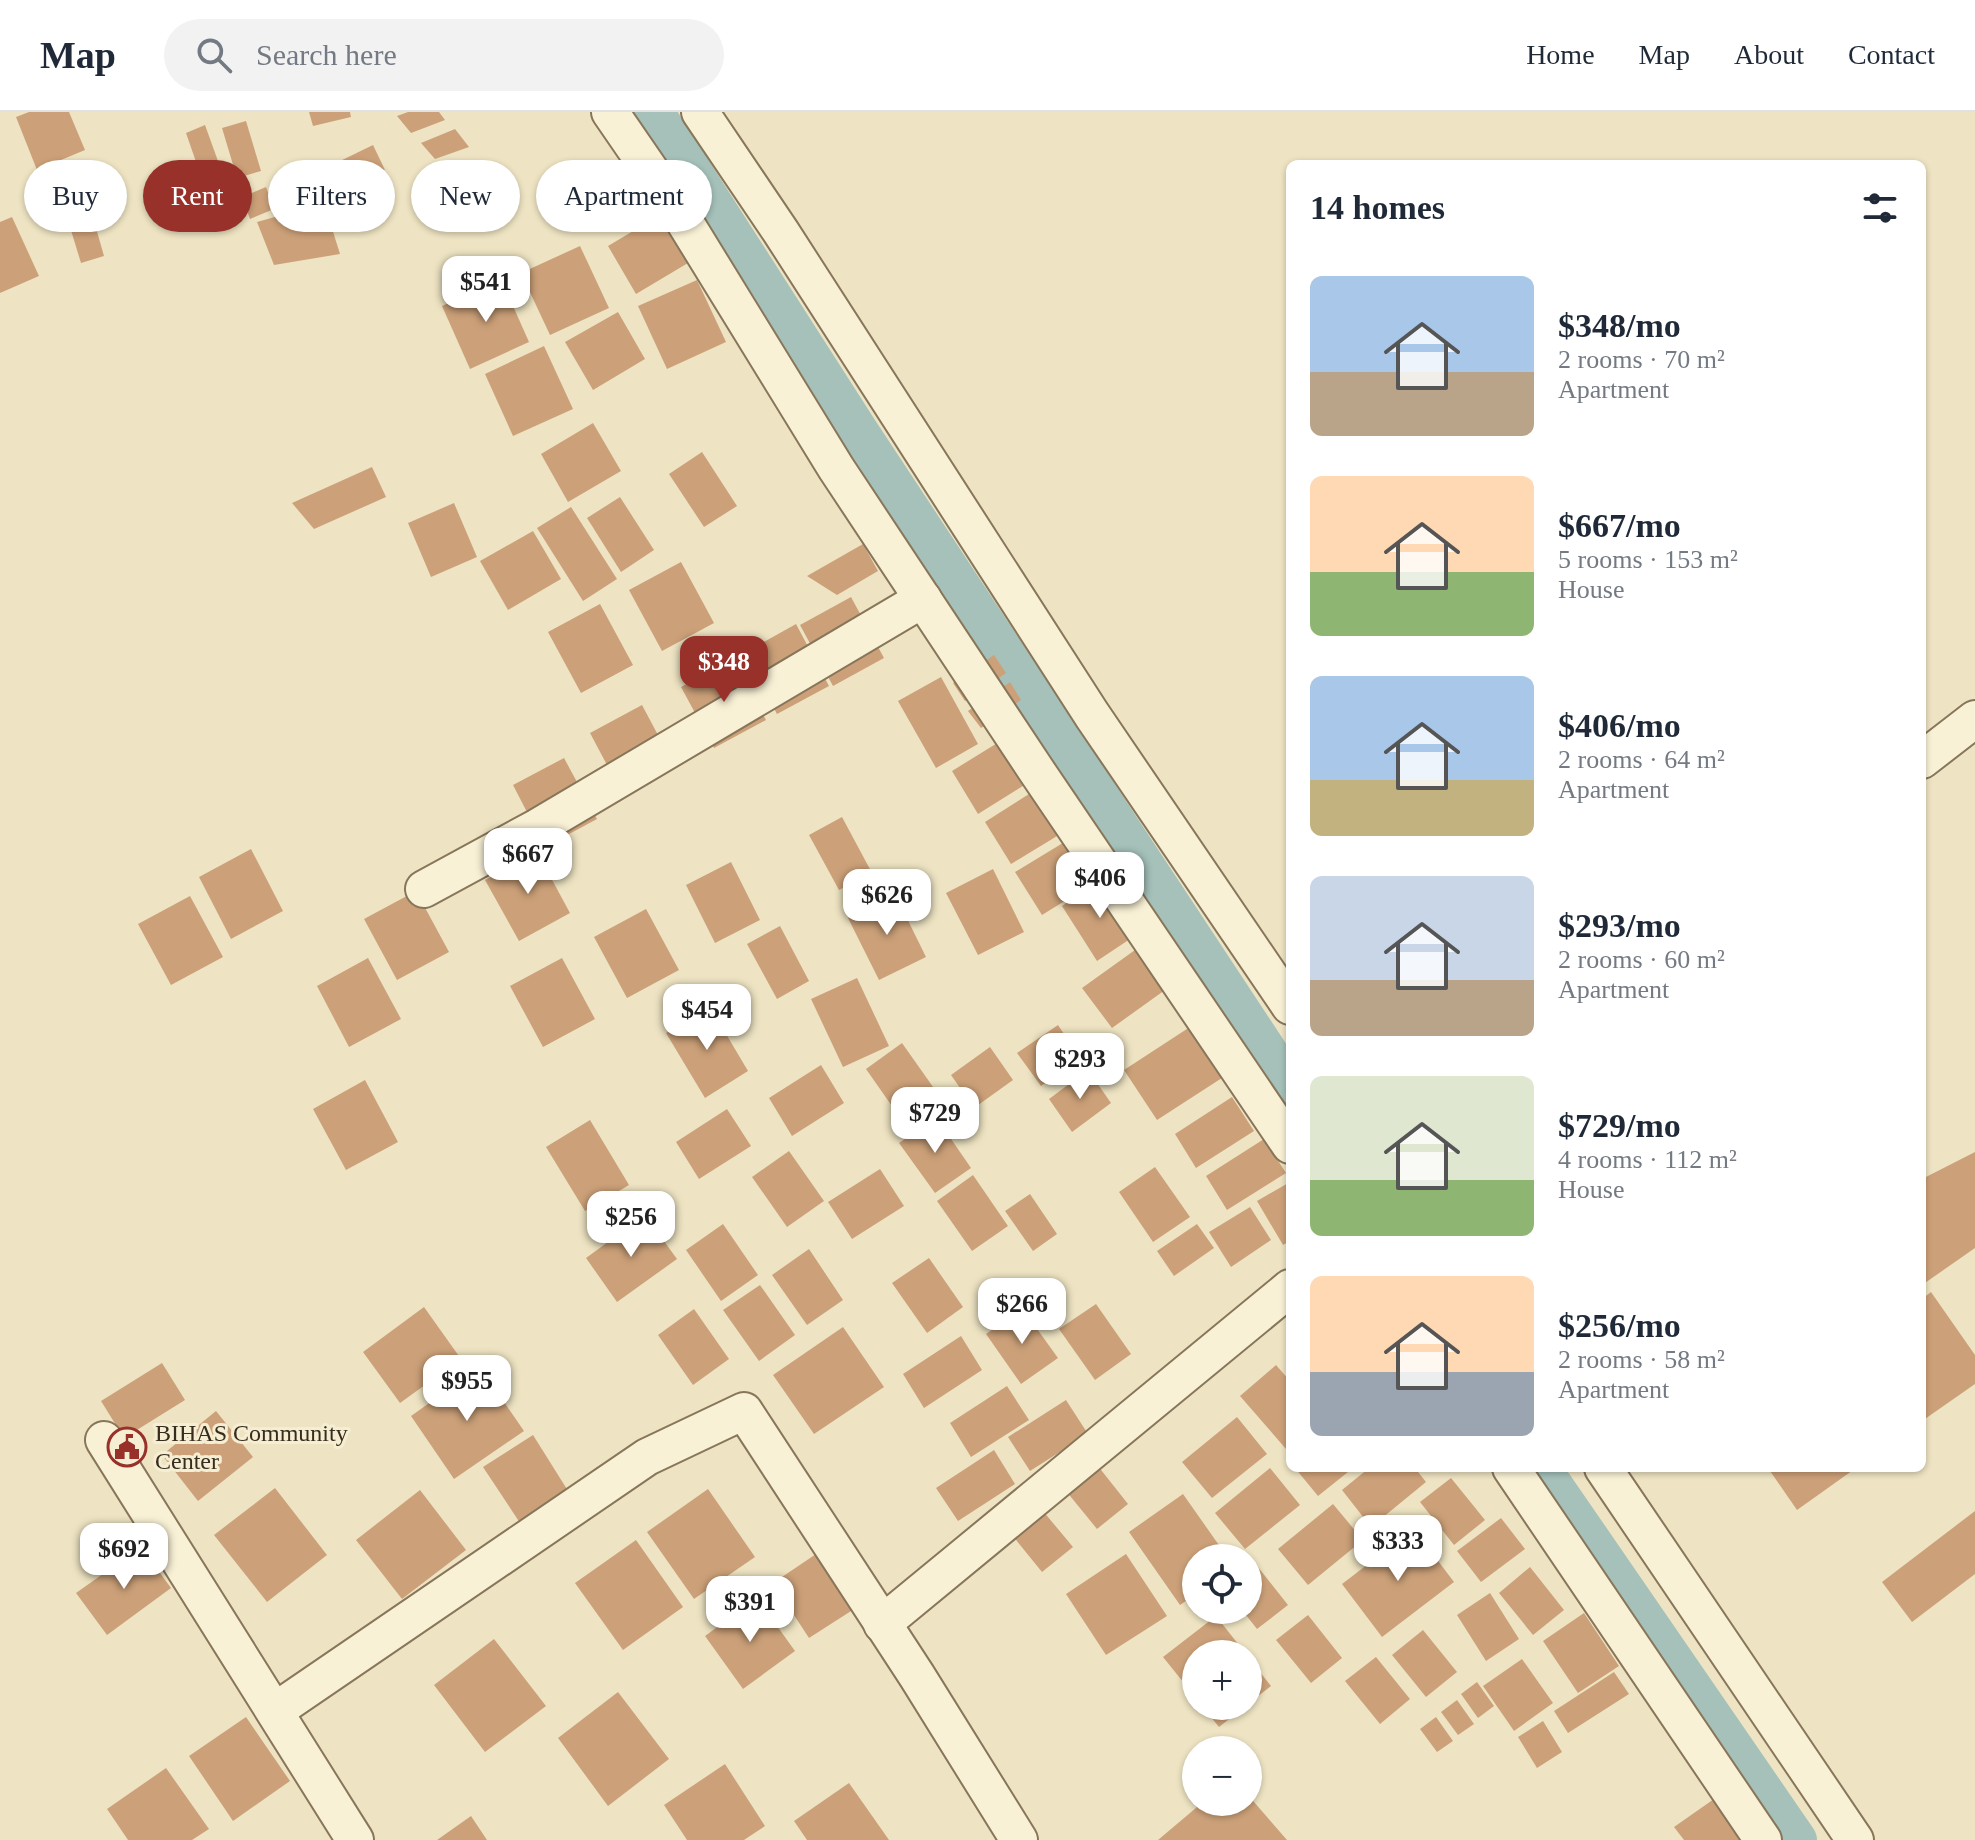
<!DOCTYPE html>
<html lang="en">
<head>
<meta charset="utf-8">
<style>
	body { margin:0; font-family:Georgia,serif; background:#f2f2f3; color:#1f2937; height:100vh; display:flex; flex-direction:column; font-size:30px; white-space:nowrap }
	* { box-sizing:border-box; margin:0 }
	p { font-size:26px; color:#747a83 }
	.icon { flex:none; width:44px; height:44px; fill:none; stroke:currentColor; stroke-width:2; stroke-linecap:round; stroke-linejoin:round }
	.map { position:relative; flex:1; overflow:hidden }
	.details { position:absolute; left:1286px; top:48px; width:640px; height:1312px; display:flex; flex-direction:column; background:#fff; border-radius:12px; box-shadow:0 2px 6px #0004 }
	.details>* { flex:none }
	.guide { position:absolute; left:24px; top:48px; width:760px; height:72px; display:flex; gap:16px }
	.buttons { position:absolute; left:1182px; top:1432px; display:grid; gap:16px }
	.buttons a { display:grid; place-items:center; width:80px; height:80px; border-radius:50%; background:#fff; box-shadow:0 2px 6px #0004; font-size:40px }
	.price { position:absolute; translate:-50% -68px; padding:0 18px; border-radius:16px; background:#fff; color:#222; font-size:26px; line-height:52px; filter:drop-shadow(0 2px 4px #0008) }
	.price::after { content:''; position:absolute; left:50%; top:48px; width:24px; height:18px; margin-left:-12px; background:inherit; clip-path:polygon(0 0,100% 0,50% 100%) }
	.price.current { background:#97312a; color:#fff }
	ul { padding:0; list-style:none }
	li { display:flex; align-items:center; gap:24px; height:200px; padding:0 24px }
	li span { display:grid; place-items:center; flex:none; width:224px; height:160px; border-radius:12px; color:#555 }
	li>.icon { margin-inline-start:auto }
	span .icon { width:96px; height:96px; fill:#fffc; stroke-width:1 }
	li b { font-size:34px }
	h2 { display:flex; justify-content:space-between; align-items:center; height:96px; padding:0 24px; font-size:34px }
	.chip { padding:0 28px; border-radius:36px; background:#fff; box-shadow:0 2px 6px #0004; font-size:28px; line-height:72px }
	.chip.current { background:#97312a; color:#fff }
	header { display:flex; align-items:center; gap:48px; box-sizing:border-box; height:112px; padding:0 40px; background:#fff; border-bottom:2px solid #e0e1e3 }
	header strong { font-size:38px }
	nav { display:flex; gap:44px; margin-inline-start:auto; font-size:28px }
	.search { width:560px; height:72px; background:#f2f2f3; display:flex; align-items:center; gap:20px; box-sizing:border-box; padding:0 28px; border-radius:44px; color:#747a83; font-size:30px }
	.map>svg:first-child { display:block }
</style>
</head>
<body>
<header>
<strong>Map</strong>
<div class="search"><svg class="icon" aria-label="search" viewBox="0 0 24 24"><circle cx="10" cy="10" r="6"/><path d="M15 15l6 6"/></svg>Search here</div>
<nav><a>Home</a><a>Map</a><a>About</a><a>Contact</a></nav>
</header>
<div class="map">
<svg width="1975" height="1728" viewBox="0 0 1975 1728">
	<rect width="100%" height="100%" fill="#eee4c3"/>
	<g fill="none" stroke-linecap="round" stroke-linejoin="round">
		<g stroke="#a5c1ba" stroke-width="40">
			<polyline points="654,0 857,317 1290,974"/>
			<polyline points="1541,1356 1797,1728"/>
		</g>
	</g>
	<g fill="#cca179">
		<polygon points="29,0 69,0 85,38 37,58 16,5"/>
		<polygon points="309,0 350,0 351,5 313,14"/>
		<polygon points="408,0 439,0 445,8 411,21 397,4"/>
		<polygon points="246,9 261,59 237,66 222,16"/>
		<polygon points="205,13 223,63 203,70 186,21"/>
		<polygon points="455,17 469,35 435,47 421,31"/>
		<polygon points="373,33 385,58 350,75 338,50"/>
		<polygon points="323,57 330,84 292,93 285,67"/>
		<polygon points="632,62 644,86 609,104 597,80"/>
		<polygon points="266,75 274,97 250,107 242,85"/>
		<polygon points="324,91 340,142 274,153 257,110"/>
		<polygon points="90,95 104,144 81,151 66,102"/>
		<polygon points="660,103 688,151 636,182 608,134"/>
		<polygon points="12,105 39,164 0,181 0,110"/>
		<polygon points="580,134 609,196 550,223 521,161"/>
		<polygon points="501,167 529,230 470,257 442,194"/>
		<polygon points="697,168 726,230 667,257 638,194"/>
		<polygon points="618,200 645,247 593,278 565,230"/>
		<polygon points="544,234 573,297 513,324 485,262"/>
		<polygon points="593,311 621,359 568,390 541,342"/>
		<polygon points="702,340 737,394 704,415 669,362"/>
		<polygon points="372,355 386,385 314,417 292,391"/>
		<polygon points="620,385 654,438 621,460 587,406"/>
		<polygon points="454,391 477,445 431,465 408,411"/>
		<polygon points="571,395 617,467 583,489 537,416"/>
		<polygon points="533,419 561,467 508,498 480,449"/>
		<polygon points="863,432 878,459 837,483 807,464"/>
		<polygon points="681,450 714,511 662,539 629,478"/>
		<polygon points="851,485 884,546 833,574 800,513"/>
		<polygon points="600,492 633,553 581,581 548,520"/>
		<polygon points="796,512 829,574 777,602 744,541"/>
		<polygon points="994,543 1006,561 965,589 953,571"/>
		<polygon points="733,547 766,608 714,636 681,575"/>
		<polygon points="941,565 978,632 936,656 898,589"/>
		<polygon points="1010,570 1021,588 981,616 968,599"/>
		<polygon points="642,593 675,655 623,683 590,621"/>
		<polygon points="1007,625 1034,667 978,702 952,659"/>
		<polygon points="564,646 597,707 545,735 513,673"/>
		<polygon points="1040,675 1067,718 1011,752 985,710"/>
		<polygon points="842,705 872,761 839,778 809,723"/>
		<polygon points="1071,726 1097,769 1042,803 1015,760"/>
		<polygon points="251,737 283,799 231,827 199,765"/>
		<polygon points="537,740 570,801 519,829 485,768"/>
		<polygon points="731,750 760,808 715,831 686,773"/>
		<polygon points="993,757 1024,820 978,843 946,781"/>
		<polygon points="1104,766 1139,821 1097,849 1062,794"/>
		<polygon points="416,779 449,840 397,868 364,807"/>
		<polygon points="895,782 926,845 879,868 848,806"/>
		<polygon points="190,784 223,845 171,873 138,812"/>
		<polygon points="646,797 679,858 627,886 594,825"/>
		<polygon points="780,814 809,869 777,887 747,832"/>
		<polygon points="1135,838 1165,878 1112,916 1082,876"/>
		<polygon points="368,846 401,907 349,935 317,874"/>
		<polygon points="562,846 595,907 543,935 510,874"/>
		<polygon points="857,866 889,934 843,955 811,887"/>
		<polygon points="710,895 748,959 705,986 666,921"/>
		<polygon points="1058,913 1080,946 1041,974 1017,941"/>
		<polygon points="1193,913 1225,964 1157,1008 1124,958"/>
		<polygon points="902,931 938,982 901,1007 866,957"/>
		<polygon points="990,935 1013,968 974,996 951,963"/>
		<polygon points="821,953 844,991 792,1024 769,986"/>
		<polygon points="1088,958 1111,991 1072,1020 1049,987"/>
		<polygon points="365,968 398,1030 346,1058 313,997"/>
		<polygon points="1232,985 1254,1019 1196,1056 1175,1022"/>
		<polygon points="727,997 751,1034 699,1067 676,1030"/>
		<polygon points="936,1005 971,1056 935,1081 899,1031"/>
		<polygon points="590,1008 629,1073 585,1099 546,1035"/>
		<polygon points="1264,1027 1286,1061 1227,1098 1206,1064"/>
		<polygon points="789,1039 824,1089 787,1115 752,1065"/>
		<polygon points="1975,1040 1975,1136 1922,1173 1922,1067"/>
		<polygon points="1155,1055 1190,1105 1153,1130 1119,1080"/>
		<polygon points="880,1057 904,1094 852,1127 828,1090"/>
		<polygon points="973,1063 1008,1114 972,1139 937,1089"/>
		<polygon points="1290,1070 1290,1129 1283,1133 1257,1089"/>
		<polygon points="1030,1082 1057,1122 1033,1139 1005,1099"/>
		<polygon points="1250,1095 1271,1128 1231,1155 1209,1120"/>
		<polygon points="645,1103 677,1147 617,1190 586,1146"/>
		<polygon points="723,1112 758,1163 721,1189 686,1138"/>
		<polygon points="1197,1112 1214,1136 1174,1164 1157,1139"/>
		<polygon points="809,1137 843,1188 807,1213 772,1163"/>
		<polygon points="929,1146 963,1195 927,1221 892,1171"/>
		<polygon points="760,1173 795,1223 759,1249 723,1198"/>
		<polygon points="1931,1180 1975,1243 1975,1272 1922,1309 1922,1187"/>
		<polygon points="1096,1192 1131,1242 1095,1268 1059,1217"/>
		<polygon points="424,1195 461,1247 400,1291 363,1240"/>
		<polygon points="1022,1196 1058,1246 1021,1272 986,1222"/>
		<polygon points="694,1197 729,1247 693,1273 658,1223"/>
		<polygon points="843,1215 884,1275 814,1322 773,1263"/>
		<polygon points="961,1224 982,1258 924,1296 903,1262"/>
		<polygon points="162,1251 185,1288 124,1326 101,1289"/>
		<polygon points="1276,1253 1290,1269 1290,1334 1286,1337 1240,1284"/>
		<polygon points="480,1255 524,1319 454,1367 411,1304"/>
		<polygon points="1007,1274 1029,1308 971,1345 950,1311"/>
		<polygon points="1066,1288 1088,1322 1030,1359 1008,1325"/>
		<polygon points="216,1299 253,1345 198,1389 162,1343"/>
		<polygon points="1237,1305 1267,1342 1212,1386 1182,1350"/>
		<polygon points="533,1323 570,1382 522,1414 483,1355"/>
		<polygon points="994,1338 1015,1372 958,1409 936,1376"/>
		<polygon points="1094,1349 1128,1392 1097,1417 1062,1374"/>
		<polygon points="1270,1356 1300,1393 1245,1437 1215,1401"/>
		<polygon points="1295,1356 1353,1356 1318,1384"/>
		<polygon points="1369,1356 1415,1356 1426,1370 1371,1415 1342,1378"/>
		<polygon points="1768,1356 1856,1356 1797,1398"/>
		<polygon points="1451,1366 1485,1408 1454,1433 1420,1390"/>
		<polygon points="275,1376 327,1443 267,1490 214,1423"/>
		<polygon points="708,1377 755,1445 694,1487 647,1420"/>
		<polygon points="420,1378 466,1438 402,1487 356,1428"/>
		<polygon points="1183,1382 1228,1446 1196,1446 1196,1482 1180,1493 1129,1420"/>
		<polygon points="1333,1392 1363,1428 1308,1473 1278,1437"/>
		<polygon points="1038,1393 1073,1435 1042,1460 1008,1418"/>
		<polygon points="1975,1399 1975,1462 1912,1510 1882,1470"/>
		<polygon points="1501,1406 1525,1437 1481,1470 1457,1439"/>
		<polygon points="1414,1417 1454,1470 1382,1525 1342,1472"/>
		<polygon points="636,1428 683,1495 623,1538 575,1471"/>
		<polygon points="141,1435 171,1476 107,1523 76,1481"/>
		<polygon points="825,1436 862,1492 809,1526 773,1471"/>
		<polygon points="1126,1442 1167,1504 1106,1543 1066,1482"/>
		<polygon points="1254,1450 1288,1493 1257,1517 1242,1498 1248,1498 1248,1454"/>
		<polygon points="1530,1455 1564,1498 1533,1523 1499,1481"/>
		<polygon points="1490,1481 1519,1527 1486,1549 1457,1503"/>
		<polygon points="757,1486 795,1539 743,1577 705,1524"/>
		<polygon points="1584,1501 1619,1554 1578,1581 1543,1529"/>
		<polygon points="1308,1503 1342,1546 1311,1571 1276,1528"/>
		<polygon points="1216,1504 1246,1542 1196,1542 1196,1586 1163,1545"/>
		<polygon points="1423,1518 1457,1560 1426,1585 1392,1543"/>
		<polygon points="494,1527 546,1594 485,1640 434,1573"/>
		<polygon points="1248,1545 1271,1574 1248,1592"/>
		<polygon points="1376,1545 1410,1587 1380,1612 1345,1569"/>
		<polygon points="1522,1547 1553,1591 1514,1619 1483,1574"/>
		<polygon points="1614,1560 1629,1582 1568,1621 1554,1599"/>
		<polygon points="1477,1570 1494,1594 1478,1606 1461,1582"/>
		<polygon points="618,1580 669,1647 608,1694 558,1626"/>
		<polygon points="1457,1588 1474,1612 1458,1623 1441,1600"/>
		<polygon points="1202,1594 1246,1594 1219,1615"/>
		<polygon points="246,1605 290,1669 233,1709 189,1644"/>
		<polygon points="1436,1605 1453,1629 1437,1640 1420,1617"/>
		<polygon points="1543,1609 1562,1640 1537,1656 1518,1625"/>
		<polygon points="725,1652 765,1714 744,1728 687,1728 664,1693"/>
		<polygon points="166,1656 209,1717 192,1728 128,1728 107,1697"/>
		<polygon points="849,1671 889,1728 807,1728 794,1709"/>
		<polygon points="1248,1683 1287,1728 1158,1728 1203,1690 1248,1690"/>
		<polygon points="1714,1687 1744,1728 1684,1728 1674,1715"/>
		<polygon points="471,1704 487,1728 437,1728"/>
	</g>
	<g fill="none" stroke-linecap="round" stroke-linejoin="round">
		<g stroke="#88765a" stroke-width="40">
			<g id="street">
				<polyline points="610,0 678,99 836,356 1036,658 1290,1033"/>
				<polyline points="700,0 781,120 1092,603 1290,894"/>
				<polyline points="1922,648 1975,607"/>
				<polyline points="424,777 538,715 923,487"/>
				<polyline points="104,1328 355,1728"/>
				<polyline points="1511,1356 1763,1728"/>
				<polyline points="1603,1356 1855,1728"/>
				<polyline points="882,1512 1290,1176"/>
				<polyline points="275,1599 647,1345 744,1299 917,1564 1019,1728"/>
			</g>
		</g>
		<use href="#street" stroke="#f9f1d6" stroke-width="36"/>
	</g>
	<defs>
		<g id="civic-ring" transform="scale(2)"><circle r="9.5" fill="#f5eed2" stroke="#97312a" stroke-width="1.5"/><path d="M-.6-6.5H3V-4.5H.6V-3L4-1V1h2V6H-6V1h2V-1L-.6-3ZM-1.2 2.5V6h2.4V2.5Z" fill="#97312a"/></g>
	</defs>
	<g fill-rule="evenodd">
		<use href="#civic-ring" x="127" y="1335"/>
	</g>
	<g text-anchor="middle" stroke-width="6" stroke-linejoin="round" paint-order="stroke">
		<g font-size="24" fill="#382c1e" stroke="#f5eed2" text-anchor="start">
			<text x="155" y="1329">BIHAS Community<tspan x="155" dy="28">Center</tspan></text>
		</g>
	</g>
</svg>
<div class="buttons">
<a><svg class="icon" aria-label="locate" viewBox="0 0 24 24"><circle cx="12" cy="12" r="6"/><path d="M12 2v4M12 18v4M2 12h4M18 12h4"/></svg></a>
<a>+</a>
<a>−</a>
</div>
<b class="price" style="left:486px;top:212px">$541</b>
<b class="price current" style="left:724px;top:592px">$348</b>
<b class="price" style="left:528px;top:784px">$667</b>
<b class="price" style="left:1100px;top:808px">$406</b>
<b class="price" style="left:887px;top:825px">$626</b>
<b class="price" style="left:707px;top:940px">$454</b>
<b class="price" style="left:1080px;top:989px">$293</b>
<b class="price" style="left:935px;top:1043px">$729</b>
<b class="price" style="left:631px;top:1147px">$256</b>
<b class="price" style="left:1022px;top:1234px">$266</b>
<b class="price" style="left:467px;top:1311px">$955</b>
<b class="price" style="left:1398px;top:1471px">$333</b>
<b class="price" style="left:124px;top:1479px">$692</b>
<b class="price" style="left:750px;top:1532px">$391</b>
<div class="guide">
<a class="chip">Buy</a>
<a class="chip current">Rent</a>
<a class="chip">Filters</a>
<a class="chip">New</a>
<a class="chip">Apartment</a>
</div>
<section class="details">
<h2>14 homes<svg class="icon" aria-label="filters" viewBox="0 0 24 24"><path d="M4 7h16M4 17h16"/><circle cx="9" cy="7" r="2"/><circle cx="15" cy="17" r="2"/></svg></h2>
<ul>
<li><span style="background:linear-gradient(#a9c7e8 60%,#b9a48a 0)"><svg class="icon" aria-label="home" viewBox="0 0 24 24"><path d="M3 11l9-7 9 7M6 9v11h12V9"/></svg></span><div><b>$348/mo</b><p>2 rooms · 70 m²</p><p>Apartment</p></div></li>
<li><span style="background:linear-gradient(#ffd9b3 60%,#8fb573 0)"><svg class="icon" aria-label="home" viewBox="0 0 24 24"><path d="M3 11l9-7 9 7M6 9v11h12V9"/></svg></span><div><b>$667/mo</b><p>5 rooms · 153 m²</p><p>House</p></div></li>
<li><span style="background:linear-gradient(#a9c7e8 65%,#c2b280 0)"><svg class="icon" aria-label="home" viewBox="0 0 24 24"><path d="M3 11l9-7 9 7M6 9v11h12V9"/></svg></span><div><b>$406/mo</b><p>2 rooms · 64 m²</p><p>Apartment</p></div></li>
<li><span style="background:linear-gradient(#c9d6e8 65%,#b9a48a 0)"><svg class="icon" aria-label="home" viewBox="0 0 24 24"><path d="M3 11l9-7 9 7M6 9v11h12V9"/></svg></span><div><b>$293/mo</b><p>2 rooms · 60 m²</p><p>Apartment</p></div></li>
<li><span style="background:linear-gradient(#dfe7d0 65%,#8fb573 0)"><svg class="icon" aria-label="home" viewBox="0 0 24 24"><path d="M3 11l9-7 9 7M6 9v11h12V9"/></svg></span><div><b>$729/mo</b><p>4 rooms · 112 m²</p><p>House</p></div></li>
<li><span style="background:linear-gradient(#ffd9b3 60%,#9aa5b1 0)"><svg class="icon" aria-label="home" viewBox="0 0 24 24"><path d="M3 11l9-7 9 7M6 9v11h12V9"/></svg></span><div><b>$256/mo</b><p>2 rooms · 58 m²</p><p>Apartment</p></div></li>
</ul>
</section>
</div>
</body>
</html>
